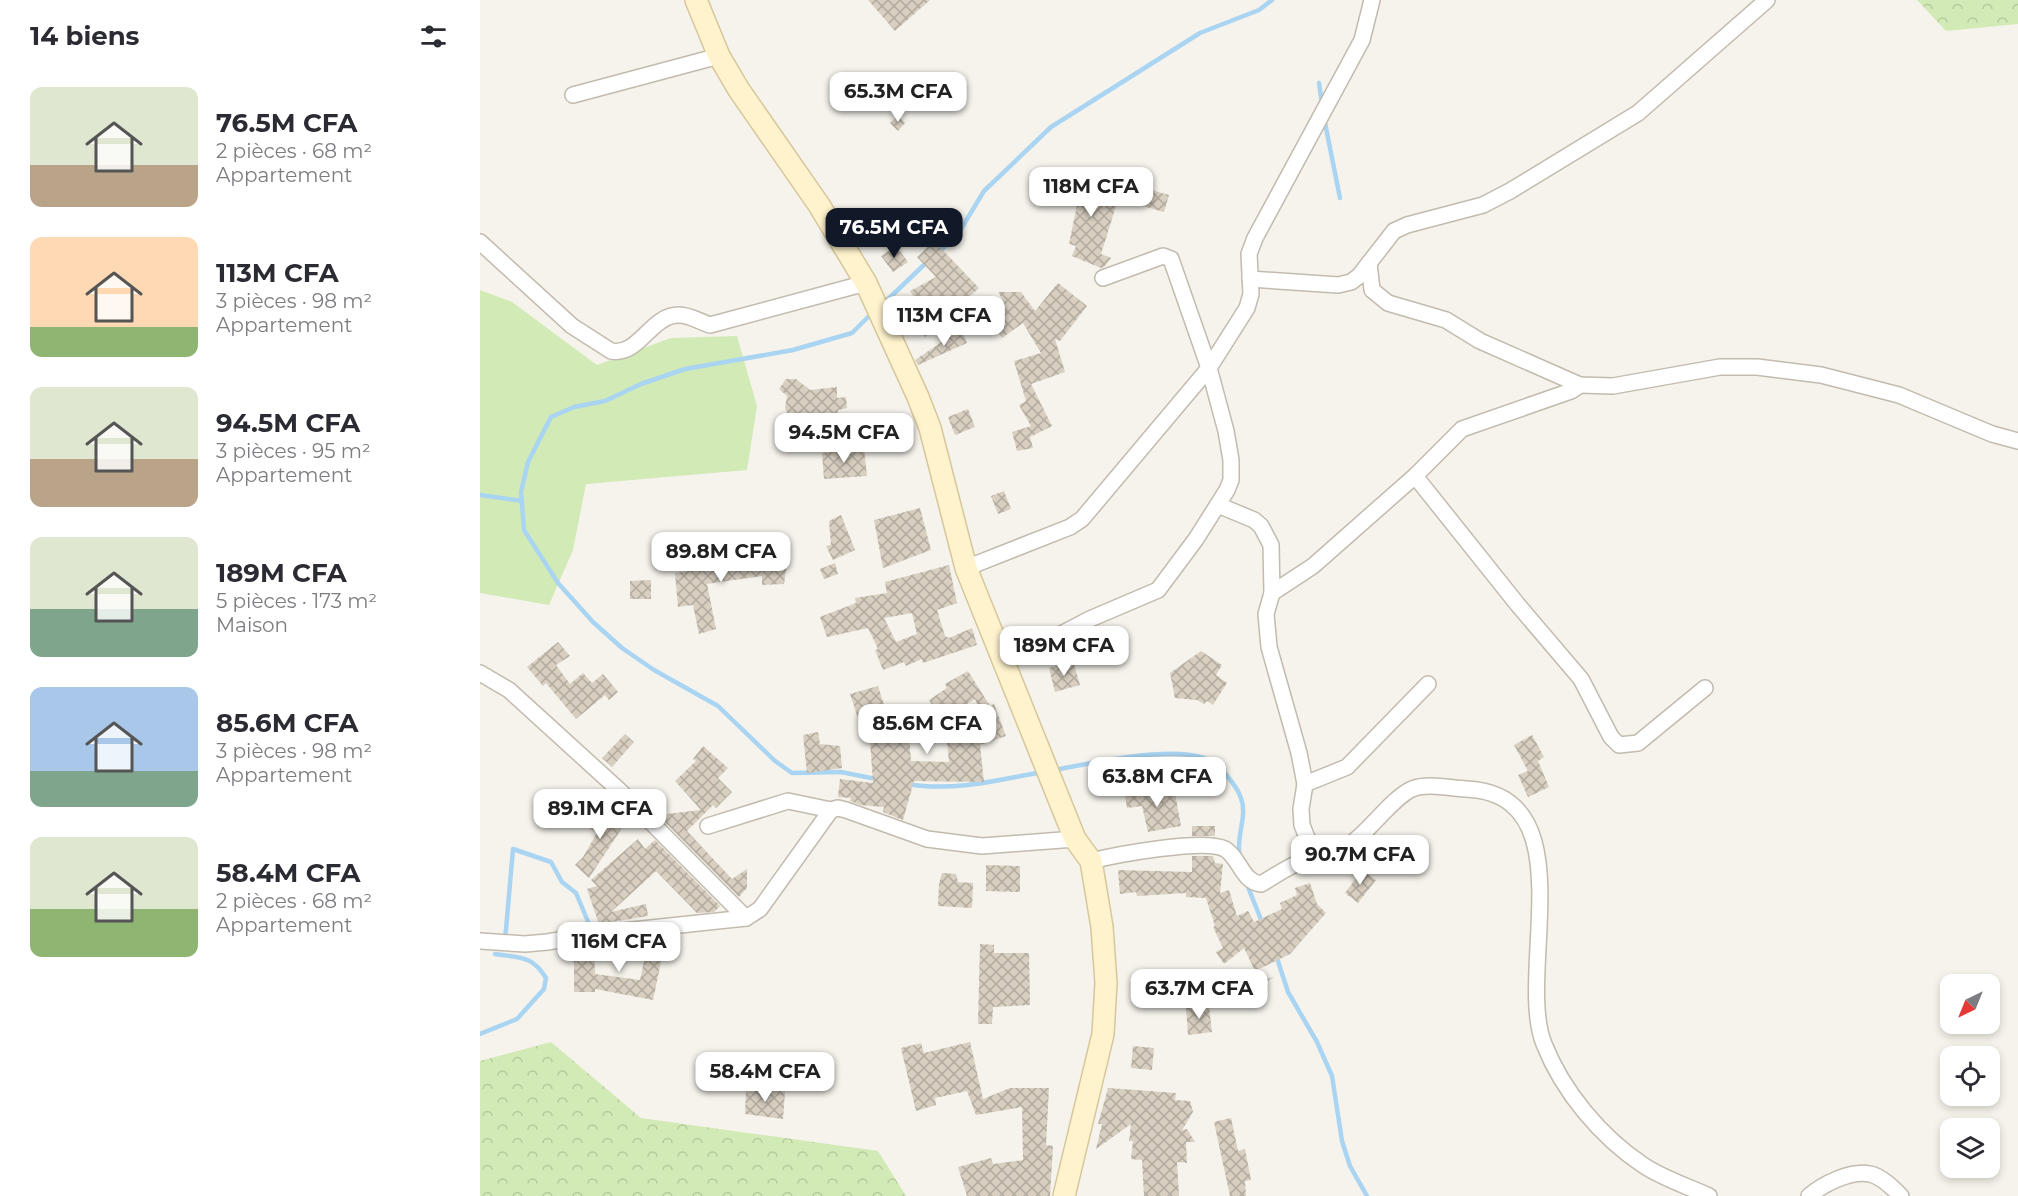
<!DOCTYPE html>
<html lang="fr">
<head>
<meta charset="utf-8">
<style>
	body { margin:0; font-family:Montserrat,sans-serif; background:#f7f7f7; color:#2b2b33; height:100vh; display:flex; flex-direction:column; font-size:22px; white-space:nowrap }
	* { box-sizing:border-box; margin:0 }
	p { font-size:20px; color:#7c7c81 }
	.icon { flex:none; width:33px; height:33px; fill:none; stroke:currentColor; stroke-width:2; stroke-linecap:round; stroke-linejoin:round }
	.map { position:relative; flex:1; overflow:hidden }
	.sheet { display:flex; flex-direction:column; background:#fff; width:480px }
	.sheet>* { flex:none }
	.needle { width:39px; rotate:223deg }
	.buttons { position:absolute; left:1460px; top:974px; display:grid; gap:12px }
	.buttons a { display:grid; place-items:center; width:60px; height:60px; border-radius:12px; background:#fff; box-shadow:0 3px 9px #0003; font-size:30px }
	.price { position:absolute; translate:-50% -51px; padding:0 14px; border-radius:12px; background:#fff; color:#222; font-size:20px; line-height:39px; filter:drop-shadow(0 2px 3px #0008) }
	.price::after { content:''; position:absolute; left:50%; top:36px; width:18px; height:14px; margin-left:-9px; background:inherit; clip-path:polygon(0 0,100% 0,50% 100%) }
	.price.selected { background:#111827; color:#fff }
	ul { padding:0; list-style:none }
	li { display:flex; align-items:center; gap:18px; height:150px; padding:0 30px }
	li span { display:grid; place-items:center; flex:none; width:168px; height:120px; border-radius:12px; color:#555 }
	li>.icon { margin-inline-start:auto }
	span .icon { width:72px; height:72px; fill:#fffc; stroke-width:1 }
	li b { font-size:26px }
	h2 { display:flex; justify-content:space-between; align-items:center; height:72px; padding:0 30px; font-size:26px }
	main { display:flex; flex:1; min-height:0 }
	.map>svg:first-child { display:block }
</style>
</head>
<body>
<main>
<section class="sheet">
<h2>14 biens<svg class="icon" aria-label="filters" viewBox="0 0 24 24"><path d="M4 7h16M4 17h16"/><circle cx="9" cy="7" r="2"/><circle cx="15" cy="17" r="2"/></svg></h2>
<ul>
<li><span style="background:linear-gradient(#dfe7d0 65%,#b9a48a 0)"><svg class="icon" aria-label="home" viewBox="0 0 24 24"><path d="M3 11l9-7 9 7M6 9v11h12V9"/></svg></span><div><b>76.5M CFA</b><p>2 pièces · 68 m²</p><p>Appartement</p></div></li>
<li><span style="background:linear-gradient(#ffd9b3 75%,#8fb573 0)"><svg class="icon" aria-label="home" viewBox="0 0 24 24"><path d="M3 11l9-7 9 7M6 9v11h12V9"/></svg></span><div><b>113M CFA</b><p>3 pièces · 98 m²</p><p>Appartement</p></div></li>
<li><span style="background:linear-gradient(#dfe7d0 60%,#b9a48a 0)"><svg class="icon" aria-label="home" viewBox="0 0 24 24"><path d="M3 11l9-7 9 7M6 9v11h12V9"/></svg></span><div><b>94.5M CFA</b><p>3 pièces · 95 m²</p><p>Appartement</p></div></li>
<li><span style="background:linear-gradient(#dfe7d0 60%,#7fa58c 0)"><svg class="icon" aria-label="home" viewBox="0 0 24 24"><path d="M3 11l9-7 9 7M6 9v11h12V9"/></svg></span><div><b>189M CFA</b><p>5 pièces · 173 m²</p><p>Maison</p></div></li>
<li><span style="background:linear-gradient(#a9c7e8 70%,#7fa58c 0)"><svg class="icon" aria-label="home" viewBox="0 0 24 24"><path d="M3 11l9-7 9 7M6 9v11h12V9"/></svg></span><div><b>85.6M CFA</b><p>3 pièces · 98 m²</p><p>Appartement</p></div></li>
<li><span style="background:linear-gradient(#dfe7d0 60%,#8fb573 0)"><svg class="icon" aria-label="home" viewBox="0 0 24 24"><path d="M3 11l9-7 9 7M6 9v11h12V9"/></svg></span><div><b>58.4M CFA</b><p>2 pièces · 68 m²</p><p>Appartement</p></div></li>
</ul>
</section>
<div class="map">
<svg width="1538" height="1196" viewBox="0 0 1538 1196">
	<defs>
		<pattern id="forest-crowns" width="20" height="18" patternUnits="userSpaceOnUse" patternTransform="scale(1.5)"><rect width="20" height="18" fill="#d2eab5"/><path d="M2 6a3 3 0 1 1 6 0M12 15a3 3 0 1 1 6 0" fill="none" stroke="#b6ca9c"/></pattern>
		<pattern id="building-cross-hatch" width="8" height="8" patternUnits="userSpaceOnUse" patternTransform="scale(1.5)"><rect width="8" height="8" fill="#d8cfc1"/><path d="M0 0l8 8M0 8l8-8" fill="none" stroke="#b1aa9e"/></pattern>
	</defs>
	<rect width="100%" height="100%" fill="#f6f3ec"/>
	<polygon fill="#d2eab5" points="0,290 32,302 117,365 191,338 257,336 277,406 267,470 106,484 93,550 69,605 0,593"/>
	<g fill="url(#forest-crowns)">
		<polygon points="1437,0 1538,0 1538,24 1466,31"/>
		<polygon points="71,1042 161,1118 398,1151 426,1196 0,1196 0,1061"/>
	</g>
	<g fill="none" stroke-linecap="round" stroke-linejoin="round">
		<g stroke="#a9d4f2" stroke-width="4.5">
			<polyline points="839,83 842,104"/>
			<polyline points="844,118 860,198"/>
			<polyline points="458,253 478,234 504,191 571,127 720,33 779,10 792,0"/>
			<polyline points="403,304 447,262"/>
			<polyline points="392,313 372,333 313,350 205,369 161,384 125,401 94,407 71,417 48,462 41,492 44,530 78,583 113,622 142,648 174,670 238,706 295,761 312,773 361,772 396,779"/>
			<polyline points="0,495 42,501"/>
			<path d="M574 770C613 763 686 746 724 758 738 763 756 784 761 798 768 817 755 838 760 857"/>
			<path d="M428 784C472 792 519 780 562 772"/>
			<polyline points="766,882 782,922"/>
			<polyline points="25,941 33,849 71,862 82,882 96,893 112,931"/>
			<polyline points="796,955 808,992 837,1042 852,1076 862,1141 870,1166 887,1196"/>
			<path d="M0 1034 37 1019 64 989 66 978C52 955 40 958 15 954"/>
		</g>
	</g>
	<g fill="url(#building-cross-hatch)" fill-rule="evenodd">
		<polygon points="388,0 450,0 415,31"/>
		<polygon points="418,116 425,123 418,131 410,123"/>
		<polygon points="586,176 599,183 600,178 641,190 621,254 631,258 624,267 621,268 592,256 596,246 589,244 597,205 593,205 595,197 579,190"/>
		<polygon points="650,184 689,195 684,212 645,201"/>
		<polygon points="454,241 499,288 445,337 441,329 428,335 422,322 443,312 430,291 456,277 437,257"/>
		<polygon points="416,246 428,262 413,272 401,256"/>
		<polygon points="578,283 607,306 580,341 575,339 585,372 551,384 572,426 550,437 553,448 537,451 532,432 551,426 539,405 546,401 534,361 561,353 543,323 522,338 505,312 523,300 518,292 541,292 555,311"/>
		<polygon points="481,329 487,343 438,365 435,360"/>
		<polygon points="306,379 316,379 330,390 357,387 357,398 366,397 367,408 358,410 359,420 329,423 320,434 310,434 301,427 309,418 305,408 307,396 299,389"/>
		<polygon points="488,409 495,427 475,435 468,417"/>
		<polygon points="384,449 387,476 344,479 342,453"/>
		<polygon points="524,491 531,509 518,514 511,496"/>
		<polygon points="440,508 451,550 403,568 394,520"/>
		<polygon points="361,515 375,550 353,560 346,546 351,545 349,521"/>
		<polygon points="263,555 264,558 281,558 281,564 307,563 304,584 282,585 282,576 227,584 236,629 219,634 213,605 198,607 195,573 229,568 228,560"/>
		<polygon points="355,563 358,574 344,579 340,569"/>
		<path d="M469 565 477 603 457 610 465 636 469 638 492 628 497 645 443 663 442 659 426 666 424 662 403 670 395 650 398 649 388 628 347 637 340 617 376 603 375 598 407 593 405 582ZM432 613 437 634 416 642 404 618Z"/>
		<polygon points="171,580 171,599 150,599 150,581"/>
		<polygon points="78,642 90,656 76,665 90,684 103,673 112,683 123,674 138,692 129,700 125,695 96,719 66,683 63,686 47,667"/>
		<polygon points="721,651 742,665 736,675 747,683 733,705 727,701 724,704 717,700 695,698 690,673"/>
		<polygon points="593,661 600,685 575,692 569,668"/>
		<polygon points="488,671 510,706 514,704 526,736 500,745 504,782 434,781 423,820 403,812 404,807 380,805 370,801 371,798 358,797 360,779 393,783 390,740 429,737 431,761 469,762 466,731 506,724 495,699 480,708 477,704 458,715 449,700 467,688 465,684"/>
		<polygon points="398,686 405,708 400,710 403,720 381,727 370,694"/>
		<polygon points="338,732 340,744 360,746 362,768 327,773 323,735"/>
		<polygon points="145,734 154,742 132,767 122,758"/>
		<polygon points="1052,735 1064,757 1058,761 1069,787 1048,797 1038,775 1048,771 1034,745"/>
		<polygon points="223,746 248,768 238,778 252,792 236,808 233,805 207,831 252,879 267,869 267,888 259,897 178,815 221,810 195,781 216,761 213,759"/>
		<polygon points="694,788 701,826 668,832 662,806 647,808 645,795"/>
		<polygon points="144,810 138,820 148,819 109,878 95,865 103,857 117,833 101,823"/>
		<rect x="712" y="826" width="23" height="10"/>
		<polygon points="158,839 165,849 175,840 240,906 234,912 217,913 176,871 131,912 166,904 168,916 119,924 107,889 117,886 111,880"/>
		<polygon points="712,856 733,856 735,863 743,864 740,893 749,890 757,916 768,911 774,922 802,909 800,903 817,895 815,888 830,883 837,904 846,913 810,954 775,971 764,948 744,964 736,952 743,948 733,927 735,926 726,898 706,897 706,893 657,896 656,892 640,894 638,870 712,872"/>
		<polygon points="506,865 540,866 540,892 506,891"/>
		<polygon points="882,870 896,880 878,903 865,893"/>
		<polygon points="462,873 476,874 478,882 493,883 492,908 458,906 459,884"/>
		<polygon points="169,938 186,938 173,1000 115,989 115,992 94,992 94,948 114,948 115,974 160,980"/>
		<polygon points="500,944 514,945 514,953 549,953 550,1005 513,1007 512,1024 498,1024"/>
		<polygon points="794,977 775,990 776,997 751,1003 749,986"/>
		<polygon points="729,1006 732,1032 708,1035 706,1008"/>
		<polygon points="490,1042 503,1099 530,1088 569,1088 566,1145 573,1146 570,1196 487,1196 478,1167 511,1158 513,1164 543,1160 542,1107 496,1115 487,1091 455,1098 456,1105 436,1111 421,1048 441,1043 444,1053"/>
		<polygon points="653,1046 674,1048 672,1070 651,1068"/>
		<polygon points="274,1087 305,1092 303,1119 265,1114 266,1091 274,1092"/>
		<polygon points="628,1088 696,1093 695,1100 710,1101 713,1112 702,1130 707,1129 715,1142 706,1142 707,1163 697,1162 699,1196 664,1196 662,1160 651,1159 653,1141 649,1141 651,1124 616,1149 622,1124 618,1124"/>
		<polygon points="751,1118 758,1151 765,1149 771,1180 765,1181 766,1196 750,1196 734,1122"/>
	</g>
	<g fill="none" stroke-linecap="round" stroke-linejoin="round">
		<g stroke="#c2bbae" stroke-width="18">
			<g id="street">
				<polyline points="93,95 239,56"/>
				<path d="M0 242 92 326 131 351C160 356 170 315 199 315 210 315 220 322 230 325L386 283"/>
				<polyline points="889,263 892,290 908,303 966,320 1000,341 1100,385 1133,386 1240,367 1277,367 1341,375 1419,395 1512,434 1538,441"/>
				<polyline points="770,279 858,285 871,282 879,276 914,231 927,225 1003,205 1030,191 1158,113 1287,0"/>
				<polyline points="935,476 1038,605 1101,679 1131,737 1139,745 1158,743 1225,688"/>
				<polyline points="738,505 774,520 781,526 791,545 792,593 786,614 789,647 819,753 825,784 821,809 822,825 835,858"/>
				<polyline points="486,568 590,527 602,519 729,368 767,308 771,294 769,254 775,238 882,40 892,0"/>
				<polyline points="792,593 833,566 935,476 982,429 1091,391 1100,385"/>
				<polyline points="520,653 566,642 610,619 678,590 716,539 747,490 751,480 751,460 746,431 729,368 691,259 683,256 623,278"/>
				<polyline points="0,673 29,690 140,791 266,918"/>
				<polyline points="825,784 867,767 948,684"/>
				<polyline points="228,826 308,801 351,810 358,808 366,810 447,839 502,846 595,839"/>
				<path d="M611 861C635 855 725 838 745 849 760 858 762 882 781 884 795 876 810 865 825 860 840 855 854 855 868 846 889 832 912 798 932 789 947 783 969 788 986 789 1108 794 1035 973 1064 1044 1083 1092 1121 1137 1163 1165 1182 1178 1207 1186 1229 1196"/>
				<polyline points="0,941 45,944 67,942 124,933 266,918 280,909 351,810"/>
				<path d="M1329 1196C1343 1184 1371 1170 1390 1174 1401 1176 1413 1188 1421 1196"/>
			</g>
		</g>
		<g stroke="#d6c79b" stroke-width="24">
			<polyline id="secondary" points="216,0 239,56 259,90 339,205 386,283 438,397 450,428 486,568 595,839 611,861 622,927 626,983 623,1034 584,1196"/>
		</g>
		<use href="#street" stroke="#fff" stroke-width="15"/>
		<use href="#secondary" stroke="#fff3cd" stroke-width="21"/>
	</g>
</svg>
<div class="buttons">
<a><svg class="needle" viewBox="-14 -14 28 28"><path d="M0-13l5 13h-10z" fill="#e53935"/><path d="M0 13l5-13h-10z" fill="#7c7c81"/></svg></a>
<a><svg class="icon" aria-label="locate" viewBox="0 0 24 24"><circle cx="12" cy="12" r="6"/><path d="M12 2v4M12 18v4M2 12h4M18 12h4"/></svg></a>
<a><svg class="icon" aria-label="layers" viewBox="0 0 24 24"><path d="M12 4l9 5-9 5-9-5zM3 14l9 5 9-5"/></svg></a>
</div>
<b class="price" style="left:418px;top:123px">65.3M CFA</b>
<b class="price" style="left:611px;top:218px">118M CFA</b>
<b class="price selected" style="left:414px;top:259px">76.5M CFA</b>
<b class="price" style="left:464px;top:347px">113M CFA</b>
<b class="price" style="left:364px;top:464px">94.5M CFA</b>
<b class="price" style="left:241px;top:583px">89.8M CFA</b>
<b class="price" style="left:584px;top:677px">189M CFA</b>
<b class="price" style="left:447px;top:755px">85.6M CFA</b>
<b class="price" style="left:677px;top:808px">63.8M CFA</b>
<b class="price" style="left:120px;top:840px">89.1M CFA</b>
<b class="price" style="left:880px;top:886px">90.7M CFA</b>
<b class="price" style="left:139px;top:973px">116M CFA</b>
<b class="price" style="left:719px;top:1020px">63.7M CFA</b>
<b class="price" style="left:285px;top:1103px">58.4M CFA</b>
</div>
</main>
</body>
</html>
